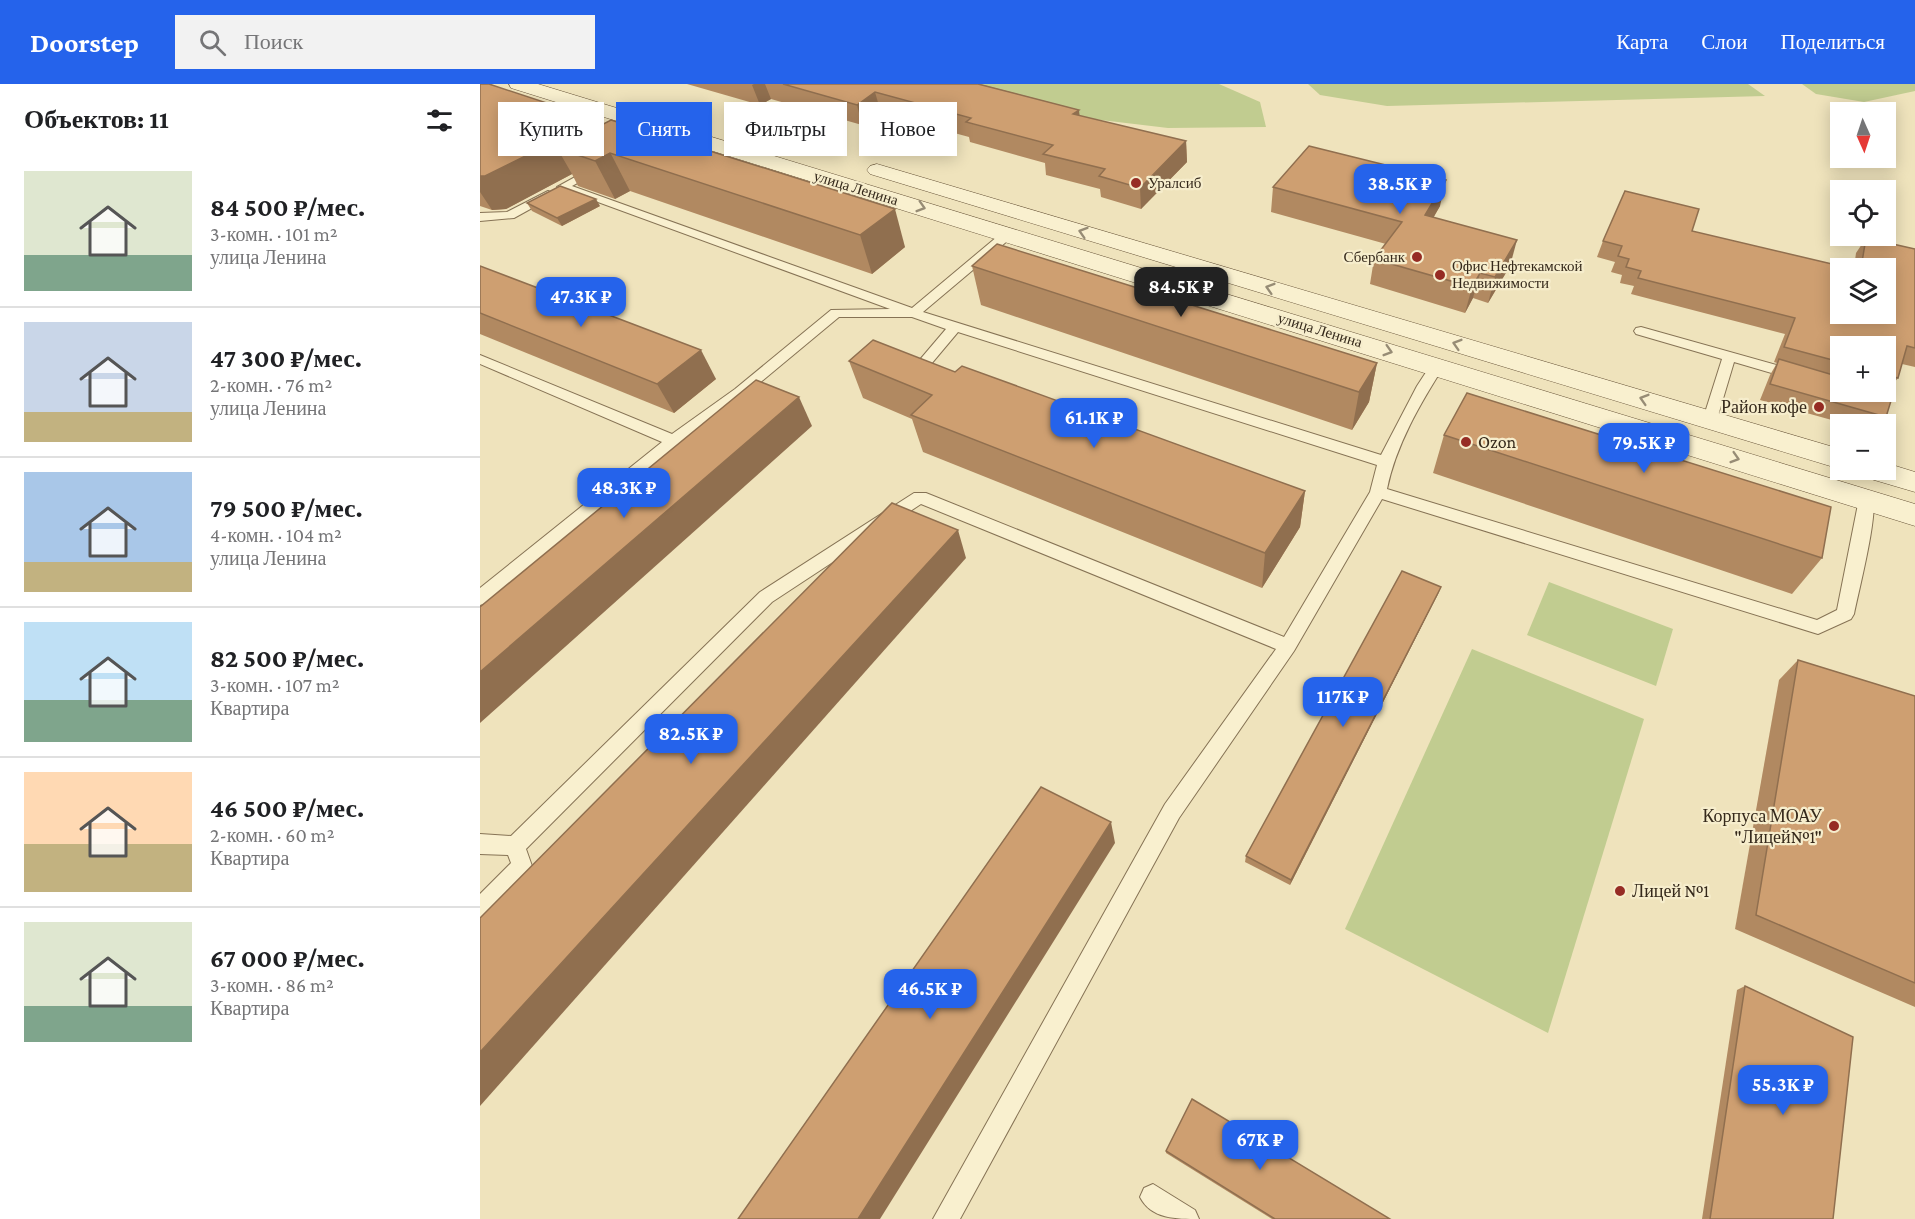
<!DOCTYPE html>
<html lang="ru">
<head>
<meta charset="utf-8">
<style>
	body { margin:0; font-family:"Crimson Pro",serif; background:#f2f2f2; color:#202124; height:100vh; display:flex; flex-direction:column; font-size:22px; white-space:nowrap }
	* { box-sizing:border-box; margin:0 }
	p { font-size:20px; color:#757577 }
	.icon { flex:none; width:33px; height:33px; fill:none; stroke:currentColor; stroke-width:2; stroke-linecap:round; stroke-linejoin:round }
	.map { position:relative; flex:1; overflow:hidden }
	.sheet { display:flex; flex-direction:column; background:#fff; width:480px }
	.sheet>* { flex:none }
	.top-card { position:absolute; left:18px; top:18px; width:570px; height:54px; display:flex; gap:12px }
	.needle { width:39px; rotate:177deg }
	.tools { position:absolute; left:1350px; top:18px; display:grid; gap:12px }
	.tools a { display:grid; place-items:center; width:66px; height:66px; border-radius:0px; background:#fff; box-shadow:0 3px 15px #0003; font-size:30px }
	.price { position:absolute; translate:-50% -51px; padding:0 14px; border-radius:12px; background:#2563eb; color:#fff; font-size:20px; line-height:39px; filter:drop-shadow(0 2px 3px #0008) }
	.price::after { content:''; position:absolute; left:50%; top:36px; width:18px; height:14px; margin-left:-9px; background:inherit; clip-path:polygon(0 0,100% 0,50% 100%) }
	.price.active { background:#222; color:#fff }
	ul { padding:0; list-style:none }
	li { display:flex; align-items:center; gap:18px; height:150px; padding:0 24px }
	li+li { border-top:2px solid #e0e0e0 }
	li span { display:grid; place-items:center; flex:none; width:168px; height:120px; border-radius:0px; color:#555 }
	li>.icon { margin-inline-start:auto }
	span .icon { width:72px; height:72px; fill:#fffc; stroke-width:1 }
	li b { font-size:26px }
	h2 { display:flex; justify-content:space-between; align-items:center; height:72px; padding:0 24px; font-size:26px }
	.chip { padding:0 21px; border-radius:0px; background:#fff; box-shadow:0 3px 15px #0003; font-size:21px; line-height:54px }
	.chip.active { background:#2563eb; color:#fff }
	header { display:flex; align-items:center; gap:36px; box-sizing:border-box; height:84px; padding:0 30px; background:#2563eb; color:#fff }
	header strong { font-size:28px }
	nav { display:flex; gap:33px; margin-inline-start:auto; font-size:21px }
	.search { width:420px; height:54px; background:#f2f2f2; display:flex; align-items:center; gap:15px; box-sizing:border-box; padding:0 21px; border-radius:0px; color:#757577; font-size:22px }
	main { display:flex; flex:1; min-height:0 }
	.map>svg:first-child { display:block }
</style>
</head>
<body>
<header>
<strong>Doorstep</strong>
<div class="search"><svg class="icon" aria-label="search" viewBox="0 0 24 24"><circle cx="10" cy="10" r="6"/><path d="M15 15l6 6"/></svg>Поиск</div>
<nav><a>Карта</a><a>Слои</a><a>Поделиться</a></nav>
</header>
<main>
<section class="sheet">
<h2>Объектов: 11<svg class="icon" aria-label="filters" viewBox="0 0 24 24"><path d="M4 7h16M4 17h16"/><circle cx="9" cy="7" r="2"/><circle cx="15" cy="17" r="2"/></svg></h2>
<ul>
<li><span style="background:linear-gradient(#dfe7d0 70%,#7fa58c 0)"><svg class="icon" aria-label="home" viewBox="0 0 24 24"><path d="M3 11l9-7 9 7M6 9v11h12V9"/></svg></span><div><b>84 500 ₽/мес.</b><p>3-комн. · 101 m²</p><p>улица Ленина</p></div></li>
<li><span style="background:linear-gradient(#c9d6e8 75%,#c2b280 0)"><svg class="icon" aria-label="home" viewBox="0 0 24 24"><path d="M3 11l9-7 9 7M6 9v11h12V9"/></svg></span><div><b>47 300 ₽/мес.</b><p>2-комн. · 76 m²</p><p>улица Ленина</p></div></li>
<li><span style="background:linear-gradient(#a9c7e8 75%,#c2b280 0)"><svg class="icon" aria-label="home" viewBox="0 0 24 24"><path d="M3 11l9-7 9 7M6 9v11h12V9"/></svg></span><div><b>79 500 ₽/мес.</b><p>4-комн. · 104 m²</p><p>улица Ленина</p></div></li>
<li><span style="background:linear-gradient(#bfe0f5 65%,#7fa58c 0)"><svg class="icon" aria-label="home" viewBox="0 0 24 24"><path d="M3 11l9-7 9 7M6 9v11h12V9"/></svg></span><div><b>82 500 ₽/мес.</b><p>3-комн. · 107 m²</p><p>Квартира</p></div></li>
<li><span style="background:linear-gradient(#ffd9b3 60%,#c2b280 0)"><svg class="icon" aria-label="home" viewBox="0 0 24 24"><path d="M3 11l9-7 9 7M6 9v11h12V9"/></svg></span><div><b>46 500 ₽/мес.</b><p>2-комн. · 60 m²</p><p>Квартира</p></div></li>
<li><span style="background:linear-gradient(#dfe7d0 70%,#7fa58c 0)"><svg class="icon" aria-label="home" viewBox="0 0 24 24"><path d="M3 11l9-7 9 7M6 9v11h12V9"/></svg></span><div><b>67 000 ₽/мес.</b><p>3-комн. · 86 m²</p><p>Квартира</p></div></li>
</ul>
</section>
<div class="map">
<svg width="1435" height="1135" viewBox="0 0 1435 1135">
	<rect width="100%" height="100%" fill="#efe3bc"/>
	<g fill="#c1cc90">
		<polygon points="458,0 739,0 780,18 786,43 688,44 562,29"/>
		<polygon points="828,0 1268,0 1285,12 907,22 840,11"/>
		<polygon points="1322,0 1435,0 1435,7 1384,18 1336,10"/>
		<polygon points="1069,498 1193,545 1176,602 1047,551"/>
		<polygon points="992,565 1164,635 1068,949 865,845"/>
	</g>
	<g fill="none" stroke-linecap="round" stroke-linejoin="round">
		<g stroke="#867355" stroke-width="2">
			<g id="service">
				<path d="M117 81 123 84 121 86 92 102 432 224 524 147H532V153L443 228 901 371 937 302 952 279H962L964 282C940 320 916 361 907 405L1337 536 1357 526 1380 410H1392C1400 425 1378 509 1374 530L1371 535 1338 550 902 415 814 567 699 734 480 1135H453L685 720 796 565 441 420 292 518 46 765 52 782 49 789 8 832 0 836V810L31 779 28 771 0 770V750L31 752 280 508 434 409H446L804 553 890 408 897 381 478 248 436 298H426L424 295 426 292 466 245 432 233H359L265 311 198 361 6 519 0 521V504L182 358 0 280V271L192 350 255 305 351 226 410 225 77 103Z"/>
				<polygon points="68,107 72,109 72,113 34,134 0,137 0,129 27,128"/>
				<polygon points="1161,243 1360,299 1360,308 1364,308 1360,309 1254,278 1237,335 1230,340 1225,339 1223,335 1242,275 1156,250 1154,247 1156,244"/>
				<path d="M673 1100 715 1126 719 1135C696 1135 671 1135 660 1113L664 1104Z"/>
			</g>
		</g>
		<g stroke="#685439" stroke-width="1">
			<g id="secondary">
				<polygon points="29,0 58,0 1435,420 1435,442 31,4"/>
				<polygon points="397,80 1360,365 1360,385 390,90 387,86 390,82"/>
				<polygon points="1406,379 1435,388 1435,408 1384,393 1380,386 1406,386"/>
			</g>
		</g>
		<use href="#service" fill="#f9f0cf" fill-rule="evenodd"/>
		<use href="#secondary" fill="#f9f0cf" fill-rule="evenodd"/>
	</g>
	<g fill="#b18961" fill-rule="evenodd">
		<polygon points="0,0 118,36 120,42 425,163 392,190 150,107 135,115 98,102 92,90 26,125 12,126 0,122"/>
		<polygon points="207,0 500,0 599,26 599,32 706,57 707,78 661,125 621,113 620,105 566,91 565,79 490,58 489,53 401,29 382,41 291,15 280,21"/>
		<polygon points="793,103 960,122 953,134 1030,182 1008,219 993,214 985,229 890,200 894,175 906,160 791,128"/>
		<polygon points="47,119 120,122 82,142 52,127"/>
		<path d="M1212 147 1360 230 1406 184H1374L1376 169 1386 154 1435 165V283L1422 280 1418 294 1409 305 1406 333 1400 340H1366L1280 316 1290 291 1297 279 1294 278 1305 250 1151 210 1154 202 1140 199 1142 191 1131 188 1135 178 1117 173 1123 157ZM1360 262H1406V308H1360Z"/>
		<polygon points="0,182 236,295 194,329 0,250"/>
		<polygon points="492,182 897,279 889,318 872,346 501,221"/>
		<polygon points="369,277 475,288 825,407 820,443 782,504 443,368 432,335 383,314"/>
		<polygon points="964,351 1342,474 1312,510 953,389"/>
		<polygon points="961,503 958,510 810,801 765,778 766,772"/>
		<polygon points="1318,576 1435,612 1435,923 1255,845 1299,596"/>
		<polygon points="1265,902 1353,1135 1222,1135 1257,906"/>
		<polygon points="686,1067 910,1135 792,1135 686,1069"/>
	</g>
	<g fill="#906f4f">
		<polygon points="274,0 285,0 291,15 280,21 272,1"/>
		<polygon points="395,8 401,29 382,41 377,21"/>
		<polygon points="599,26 601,46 593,30"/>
		<polygon points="118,36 134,69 131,70 150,107 135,115 115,77 77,64 92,90 26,125 12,126 0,108 0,92"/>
		<polygon points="706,57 707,78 661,125 660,104"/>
		<polygon points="966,96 960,122 940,157 945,131"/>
		<polygon points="116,115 120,122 82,142 77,134"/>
		<polygon points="415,125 425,163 392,190 380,151"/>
		<polygon points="1037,156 1030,182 1008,219 1015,193"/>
		<polygon points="1000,189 993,214 985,229 992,203"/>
		<polygon points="221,266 236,295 194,329 177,300"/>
		<polygon points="897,279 889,318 872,346 879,308"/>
		<polygon points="319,313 332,342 0,639 0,588"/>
		<polygon points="825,407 820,443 782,504 785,469"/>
		<polygon points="478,446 486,474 0,1022 0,968"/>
		<polygon points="961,503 958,510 810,801 811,796"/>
		<polygon points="631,738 635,759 400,1135 378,1135"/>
	</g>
	<g fill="#ce9f71" stroke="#906f4f" stroke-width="1.5">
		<polygon points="0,0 9,0 118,36 5,92 0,92"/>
		<polygon points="303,0 498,0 599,26 593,30 706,57 660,104 619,92 625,85 563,70 573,61 486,38 491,34 395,8 377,21"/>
		<polygon points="131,36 415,125 380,151 130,69 115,77 77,64"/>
		<polygon points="829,62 966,96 945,131 1037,156 1015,193 1000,189 992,203 894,175 922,138 793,103"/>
		<polygon points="80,102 116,115 77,134 47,119"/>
		<polygon points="1145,107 1219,125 1212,147 1369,184 1360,184 1360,230 1406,230 1406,184 1381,184 1386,154 1435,165 1435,264 1427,262 1418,294 1406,291 1406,262 1360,262 1360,278 1304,263 1315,234 1158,194 1161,187 1146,183 1149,175 1138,172 1142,162 1123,157"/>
		<polygon points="517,160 897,279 879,308 492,182"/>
		<polygon points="0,182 221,266 177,300 0,229"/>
		<polygon points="393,256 475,288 482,282 825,407 785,469 431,331 452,311 369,277"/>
		<polygon points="1299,275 1360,293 1360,308 1406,308 1406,305 1414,307 1406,333 1290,300"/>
		<polygon points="276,296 319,313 0,588 0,523"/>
		<polygon points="987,309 1351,423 1342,474 964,351"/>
		<polygon points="412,419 478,446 0,968 0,834"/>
		<polygon points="922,487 961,503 811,796 766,772"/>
		<polygon points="1318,576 1435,612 1435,899 1276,831"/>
		<polygon points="561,703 631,738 378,1135 258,1135"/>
		<polygon points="1265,902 1373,953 1353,1135 1230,1135"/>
		<polygon points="712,1015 910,1135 795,1135 686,1067"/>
	</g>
	<defs><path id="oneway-chevron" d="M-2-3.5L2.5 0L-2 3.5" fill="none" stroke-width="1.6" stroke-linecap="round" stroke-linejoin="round" transform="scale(1.5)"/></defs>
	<g stroke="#978c75">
		<use href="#oneway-chevron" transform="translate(441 123) rotate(17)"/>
		<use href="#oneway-chevron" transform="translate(603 148) rotate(-163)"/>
		<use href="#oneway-chevron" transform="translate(790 204) rotate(-163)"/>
		<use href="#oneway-chevron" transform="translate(977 260) rotate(-163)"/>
		<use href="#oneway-chevron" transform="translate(908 267) rotate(17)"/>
		<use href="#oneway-chevron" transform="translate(1164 315) rotate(-163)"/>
		<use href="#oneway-chevron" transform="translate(1255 374) rotate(17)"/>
	</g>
	<g fill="#962c24" stroke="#f6edcc" stroke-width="2">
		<circle cx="656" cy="99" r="6"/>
		<circle cx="937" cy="173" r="6"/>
		<circle cx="960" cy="191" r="6"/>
		<circle cx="1339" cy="323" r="6"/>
		<circle cx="986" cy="358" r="6"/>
		<circle cx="1354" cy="742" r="6"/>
		<circle cx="1140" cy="807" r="6"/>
	</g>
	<g text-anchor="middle" stroke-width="4.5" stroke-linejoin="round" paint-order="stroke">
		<g font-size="15" fill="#35291b" stroke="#f6edcc" text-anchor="start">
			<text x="668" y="104">Уралсиб</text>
			<text x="925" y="178" text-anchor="end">Сбербанк</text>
			<text x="972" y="187">Офис Нефтекамской<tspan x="972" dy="17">Недвижимости</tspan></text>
		</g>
		<g font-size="15" fill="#35291b" stroke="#f6edcc">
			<text transform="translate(376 104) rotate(17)" y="5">улица Ленина</text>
			<text transform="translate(840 246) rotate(17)" y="5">улица Ленина</text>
		</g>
		<g font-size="18" fill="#35291b" stroke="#f6edcc" text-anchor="end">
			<text x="1327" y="329">Район кофе</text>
			<text x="998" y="364" text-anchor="start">Ozon</text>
			<text x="1342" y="738">Корпуса МОАУ<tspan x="1342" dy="21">"Лицей№1"</tspan></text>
			<text x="1152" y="813" text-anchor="start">Лицей №1</text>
		</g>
	</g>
</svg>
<div class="tools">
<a><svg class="needle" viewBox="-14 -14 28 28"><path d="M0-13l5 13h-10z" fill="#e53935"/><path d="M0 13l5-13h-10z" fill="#757577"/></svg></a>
<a><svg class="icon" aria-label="locate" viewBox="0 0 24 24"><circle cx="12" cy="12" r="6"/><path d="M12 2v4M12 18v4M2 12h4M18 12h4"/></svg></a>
<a><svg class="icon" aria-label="layers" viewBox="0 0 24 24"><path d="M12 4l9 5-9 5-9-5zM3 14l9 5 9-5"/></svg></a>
<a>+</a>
<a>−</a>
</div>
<b class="price" style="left:920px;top:131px">38.5K ₽</b>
<b class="price active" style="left:701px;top:234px">84.5K ₽</b>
<b class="price" style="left:101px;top:244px">47.3K ₽</b>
<b class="price" style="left:614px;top:365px">61.1K ₽</b>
<b class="price" style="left:1164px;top:390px">79.5K ₽</b>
<b class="price" style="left:144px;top:435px">48.3K ₽</b>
<b class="price" style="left:863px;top:644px">117K ₽</b>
<b class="price" style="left:211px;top:681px">82.5K ₽</b>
<b class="price" style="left:450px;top:936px">46.5K ₽</b>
<b class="price" style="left:1303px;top:1032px">55.3K ₽</b>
<b class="price" style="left:780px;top:1087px">67K ₽</b>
<div class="top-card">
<a class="chip">Купить</a>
<a class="chip active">Снять</a>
<a class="chip">Фильтры</a>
<a class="chip">Новое</a>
</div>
</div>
</main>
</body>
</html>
